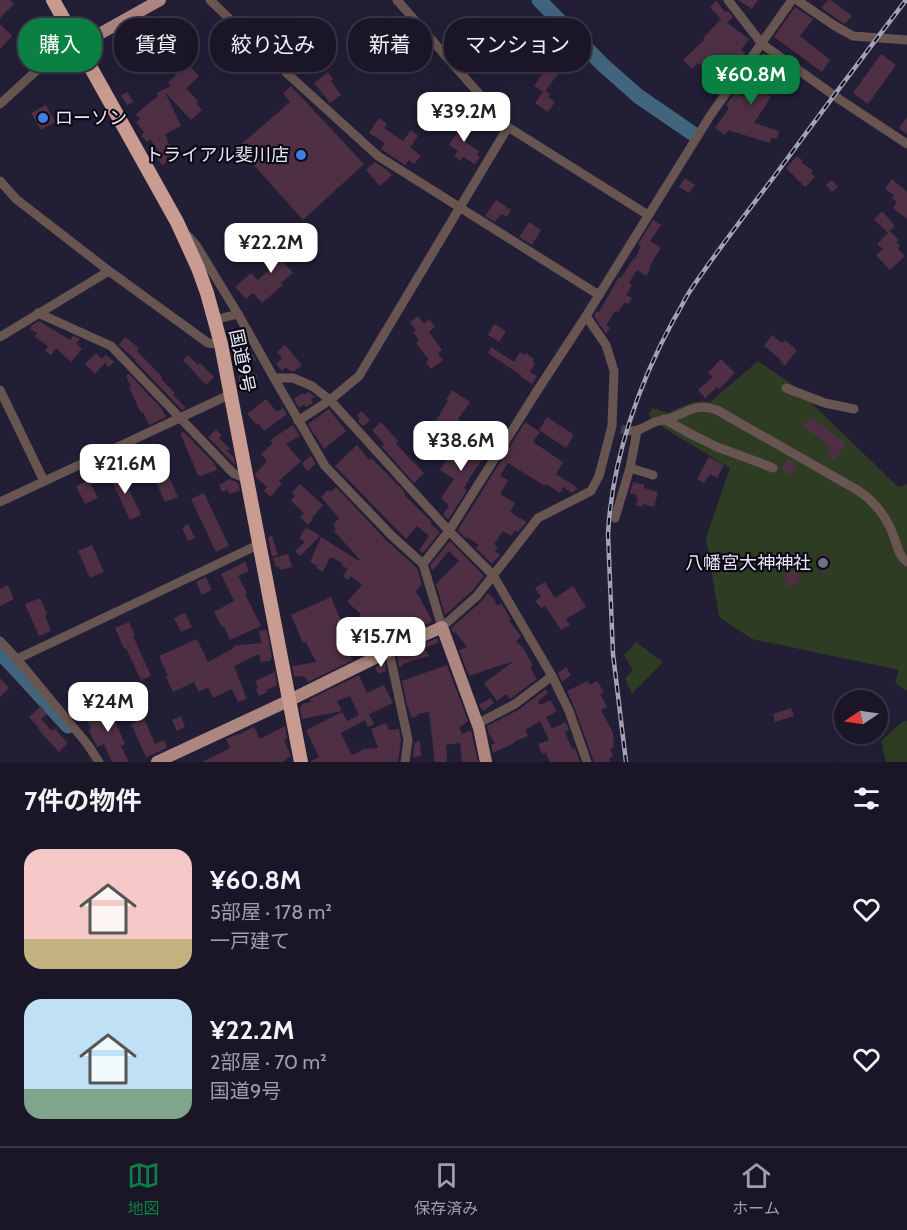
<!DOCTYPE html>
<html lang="ja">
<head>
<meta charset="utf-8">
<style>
	body { margin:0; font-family:Cabin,"Noto Sans JP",sans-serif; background:#231f30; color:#f1f3f6; height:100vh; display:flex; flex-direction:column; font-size:22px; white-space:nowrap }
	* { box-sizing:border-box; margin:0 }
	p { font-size:20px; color:#9f9fa8 }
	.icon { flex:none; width:33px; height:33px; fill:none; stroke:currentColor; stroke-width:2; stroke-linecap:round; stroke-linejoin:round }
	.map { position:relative; height:762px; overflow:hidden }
	.details { display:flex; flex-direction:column; background:#1a1628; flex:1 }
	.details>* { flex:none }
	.top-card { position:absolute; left:18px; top:18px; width:600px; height:54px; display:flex; gap:12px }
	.needle { width:39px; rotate:257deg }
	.buttons { position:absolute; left:834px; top:690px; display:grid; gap:12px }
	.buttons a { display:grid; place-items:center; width:54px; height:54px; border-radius:50%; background:#1a1628; box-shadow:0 6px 24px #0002,0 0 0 2px #383545; font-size:30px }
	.price { position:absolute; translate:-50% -51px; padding:0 14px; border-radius:12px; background:#fff; color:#222; font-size:20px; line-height:39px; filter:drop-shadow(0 2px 3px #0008) }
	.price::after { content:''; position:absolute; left:50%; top:36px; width:18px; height:14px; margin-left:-9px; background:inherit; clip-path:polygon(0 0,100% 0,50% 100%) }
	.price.active { background:#0b8043; color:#fff }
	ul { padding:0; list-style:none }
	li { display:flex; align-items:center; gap:18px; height:150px; padding:0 24px }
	li span { display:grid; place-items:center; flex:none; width:168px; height:120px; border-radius:18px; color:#555 }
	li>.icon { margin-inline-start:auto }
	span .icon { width:72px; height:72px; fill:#fffc; stroke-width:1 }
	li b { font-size:26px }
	h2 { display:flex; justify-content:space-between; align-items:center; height:72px; padding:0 24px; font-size:26px }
	.pill { padding:0 21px; border-radius:24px; background:#1a1628; box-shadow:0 6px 24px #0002,0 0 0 2px #383545; font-size:21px; line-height:54px }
	.pill.active { background:#0b8043; color:#fff }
	.menu { display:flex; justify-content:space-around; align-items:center; height:84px; border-top:2px solid #383545; background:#1a1628; font-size:16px; color:#9f9fa8 }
	.menu a { display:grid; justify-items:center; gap:3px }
	.menu .active { color:#0b8043 }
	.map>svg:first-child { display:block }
</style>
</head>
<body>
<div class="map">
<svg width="907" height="762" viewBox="0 0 907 762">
	<rect width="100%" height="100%" fill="#221e36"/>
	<g fill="#2e3c24">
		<path d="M758 361 794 386 898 487 907 484V691L895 683 899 670 752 639 719 617 706 538 730 468 651 420 649 414 652 408 668 413C682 407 695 399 710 402Z"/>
		<polygon points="636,642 663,662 632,694 625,678 633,670 624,655"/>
		<polygon points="903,721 907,721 907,762 886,762 881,741"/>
	</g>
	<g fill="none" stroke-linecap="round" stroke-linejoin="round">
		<g stroke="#42657e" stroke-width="15">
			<polyline points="539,0 603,65 638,96 692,133"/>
			<polyline points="0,652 68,726"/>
		</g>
	</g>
	<g fill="#4f2f44">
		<polygon points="0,0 10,0 14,4 0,18"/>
		<polygon points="738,0 758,0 752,9"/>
		<polygon points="828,0 831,0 852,16 845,24 821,8"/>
		<polygon points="716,1 726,13 728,11 733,17 727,23 749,39 741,50 745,53 725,81 722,81 698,63 692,69 683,60 704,40 703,38 721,19 710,7"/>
		<polygon points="795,7 813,19 800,36 830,60 822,72 774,37"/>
		<polygon points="0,24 12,36 0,49"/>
		<polygon points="763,53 775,61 772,66 776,69 762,91 771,97 754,123 779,131 777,139 771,138 770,143 728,130 725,135 715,128 729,108 726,105 735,92 744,97 755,79 748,75"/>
		<polygon points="881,54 896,65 868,104 853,93"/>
		<polygon points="188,64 199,76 186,88 198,101 196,103 202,110 191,120 165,92 181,126 165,134 167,138 166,139 175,153 167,158 169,161 162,165 157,158 161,155 150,139 147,142 141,135 144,132 136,122 140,119 136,114 158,96 157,93 171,86 168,82"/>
		<polygon points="548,65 559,73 545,91 550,94 548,97 555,102 548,112 535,103 543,92 534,86"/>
		<polygon points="328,72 333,79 331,81 341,95 330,103 314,83"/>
		<polygon points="291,86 364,164 303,220 238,147 290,102 283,93"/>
		<polygon points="128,92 133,102 127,105 121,95"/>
		<polygon points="46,105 55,122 41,130 31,113"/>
		<polygon points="907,117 907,134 899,128"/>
		<polygon points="379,118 387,124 384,128 403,141 411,130 418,136 410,147 421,156 414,164 409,160 405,165 381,149 385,143 369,133"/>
		<polygon points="463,119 475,127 465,142 479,151 477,155 480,157 475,164 463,157 460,161 454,156 458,151 449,145 457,133 454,131"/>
		<polygon points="797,156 802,160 801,162 813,171 811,173 815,177 805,187 786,168"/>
		<polygon points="375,162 387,170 392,175 380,186 366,170"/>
		<polygon points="685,178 695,185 689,193 679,187"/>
		<polygon points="892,179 907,192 907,219 893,208 897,202 892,198 894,195 885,189"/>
		<polygon points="832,180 838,187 832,192 826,185"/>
		<polygon points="496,200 511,210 507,217 501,214 495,222 485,216"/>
		<polygon points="882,211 895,226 888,233 874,219"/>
		<polygon points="653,220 661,225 650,241 661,248 653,260 649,269 650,270 646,276 637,270 629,283 632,285 626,295 632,298 628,304 625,302 618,312 615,311 606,325 610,328 606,334 594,316 597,311 599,312 619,277 621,278 633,259 634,260 641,246 638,244"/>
		<polygon points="529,222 541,230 532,245 519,237"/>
		<polygon points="890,231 899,240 896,242 900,246 898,249 905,256 890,270 876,255 883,249 877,244"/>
		<polygon points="297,234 305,243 298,249 297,247 282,260 293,273 281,283 283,285 262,303 253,293 246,299 235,287 251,273 258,280 271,268 267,263 273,258 271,256"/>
		<polygon points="418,316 424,324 429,319 435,327 429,332 442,350 438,353 443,360 431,369 426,362 429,360 416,343 419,340 413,332 416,330 410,322"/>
		<polygon points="39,321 70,340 73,336 80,339 76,343 82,349 71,362 56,348 51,355 45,351 48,346 35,337 37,333 30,329 32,325"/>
		<polygon points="494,324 506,331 499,342 488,335"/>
		<polygon points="772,335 782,343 785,340 797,350 785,366 780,362 781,360 764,346"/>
		<polygon points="125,337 139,348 137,351 162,377 161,379 175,393 173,395 186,408 182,410 135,361 136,360 119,345"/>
		<polygon points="244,339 256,360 250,363 240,360 232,347"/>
		<polygon points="285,345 302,365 294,371 290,371 286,367 282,371 276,364 282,358 277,352"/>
		<polygon points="491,347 514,362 520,352 524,355 526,353 534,359 532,362 535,364 530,372 537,376 532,384 521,377 522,376 488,353"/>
		<polygon points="96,353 102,359 106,355 114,362 109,367 105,363 95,374 85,364"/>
		<polygon points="188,355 198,365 200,363 214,377 206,385 183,360"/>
		<polygon points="721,359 735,373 719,389 717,387 705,398 698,390 713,377 708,373"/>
		<polygon points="253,373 257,374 258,380 240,384 238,376"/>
		<polygon points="129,374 161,408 166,417 149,425 143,412 141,413 129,387 131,387 126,376"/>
		<polygon points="452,390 470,402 458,419 459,420 459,422 467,427 459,438 453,434 454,433 435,422 448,401 446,400"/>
		<polygon points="309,392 315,397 311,399 313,403 306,407 304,405 299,408 294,399 303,393 304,395"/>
		<polygon points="266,399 277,412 283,408 287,414 264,431 258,423 256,424 247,414"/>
		<polygon points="329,409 346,431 324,449 308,424"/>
		<polygon points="362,411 370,421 363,426 358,421 360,419 357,415"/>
		<polygon points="547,417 574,435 566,448 539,430"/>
		<polygon points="811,417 846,444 834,460 827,454 832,448 803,426"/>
		<polygon points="381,422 398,441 396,444 424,473 414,483 382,447 384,444 372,430"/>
		<polygon points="525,422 540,432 533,442 563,462 556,474 578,488 572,493 563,487 560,493 546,484 545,486 508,463 500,476 508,480 500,494 515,503 510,512 527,522 518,532 515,530 511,536 503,531 494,544 498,547 495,551 500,555 492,564 476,548 479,545 467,537 465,538 458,530"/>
		<polygon points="293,425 300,436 286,444 301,461 279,481 282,483 271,497 264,491 267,487 256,477 255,474 267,461 261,454 273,443 270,440"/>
		<polygon points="216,430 222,435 219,438 230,449 227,451 234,457 235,465 208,437"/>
		<polygon points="184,432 214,463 217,470 200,476 198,475 180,433"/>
		<polygon points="487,434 493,438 483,456 484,457 468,480 469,480 464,488 467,490 448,520 443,514 449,506 441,498 454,479 440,470 459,441 477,452"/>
		<polygon points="154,443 178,497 165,502 141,449"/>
		<polygon points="357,445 369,460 372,459 403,490 406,497 432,522 430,524 440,532 423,553 419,550 429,536 417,526 406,539 335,466"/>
		<polygon points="311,456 316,464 307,471 302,463"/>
		<polygon points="709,457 724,465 717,478 710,474 704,483 697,479"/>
		<polygon points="787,459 797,465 791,475 781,469"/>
		<polygon points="120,470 141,515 130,520 109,475"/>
		<polygon points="230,479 238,483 240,490 230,494 227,490 222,492 219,485"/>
		<polygon points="89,480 98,498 85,504 76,486"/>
		<polygon points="633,482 644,485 644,488 658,492 654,507 643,504 642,507 636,505 638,499 636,498 637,495 630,493"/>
		<polygon points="300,484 323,505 312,518 313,519 308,525 300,517 304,513 291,501 295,496 292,493"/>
		<polygon points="336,487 387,541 417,568 422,584 415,592 419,596 432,621 390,642 387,638 375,647 366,635 372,631 359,616 361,614 347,602 362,585 351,576 348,580 343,576 348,569 341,565 343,563 330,557 323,572 316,568 317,566 310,562 321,537 359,561 360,560 334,531 336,529 333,525 339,518 321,497 328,490 330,492"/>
		<polygon points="204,493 229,546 216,552 191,499"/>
		<polygon points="188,524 195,538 188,541 182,528"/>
		<polygon points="306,527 320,536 300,556 295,551 305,542 299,539"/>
		<polygon points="272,536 278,555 272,557 268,537"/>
		<polygon points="450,541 484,576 472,591 445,615 436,584 459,561 449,551 432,571 430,565"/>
		<polygon points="92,545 104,572 90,578 78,551"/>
		<polygon points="288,554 292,567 280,570 279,567 276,567 273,558"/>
		<polygon points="827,554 829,560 827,561 829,571 821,573 818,556"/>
		<polygon points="245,562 249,571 238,576 247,593 245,594 261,626 230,640 224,626 222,627 214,612 234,601 221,574"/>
		<polygon points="796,570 801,581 788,587 783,576"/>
		<polygon points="206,577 212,590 202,595 196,582"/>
		<polygon points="545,582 555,598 573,586 586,607 566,619 570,625 561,630 545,606 541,608 535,601 541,597 535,588"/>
		<polygon points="8,585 14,599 0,606 0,589"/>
		<polygon points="488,593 495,600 496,605 502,604 511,620 509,621 521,636 516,641 523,648 533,665 530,668 537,679 510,699 506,694 497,701 484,683 514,661 469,676 459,650 467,647 455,632 454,633 452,631 451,628 482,601"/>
		<polygon points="331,597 345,630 343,632 354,655 351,656 353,660 308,682 304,676 294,677 292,666 316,662 306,642 303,643 291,615"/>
		<polygon points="40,598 47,614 45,616 51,631 39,636 25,604"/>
		<polygon points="185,613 192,627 181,632 174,618"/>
		<polygon points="129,622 135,635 133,636 151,676 141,680 126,648 124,649 115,628"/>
		<polygon points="267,630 272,658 270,658 271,661 261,662 259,654 234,666 247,699 238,702 232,689 213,698 208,687 199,692 194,682 173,692 166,677 168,676 159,656 197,639 208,662 234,648 233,646 261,643 259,631"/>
		<polygon points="437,638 439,642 425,648 429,656 402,664 403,666 399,667 397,656"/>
		<polygon points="385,662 386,671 378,674 375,667"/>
		<polygon points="447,665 468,721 459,728 462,734 471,730 478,762 462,762 460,743 446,745 447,762 435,762 429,712 417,714 417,716 412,718 407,705 402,681"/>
		<polygon points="566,667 571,675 562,682 558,673"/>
		<polygon points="275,672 277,685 266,690 267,692 259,696 256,689 258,688 255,681"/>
		<polygon points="359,675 367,693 384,685 393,703 369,714 374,724 368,727 365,720 341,733 350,752 352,755 364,749 378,748 371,729 386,723 389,730 399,729 401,740 398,762 310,762 319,757 306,730 342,712 347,721 359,715 350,696 337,701 342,711 302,719 300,708 302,704 311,702 310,699"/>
		<polygon points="0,678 9,688 0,697"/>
		<polygon points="588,681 590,685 597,681 604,692 600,694 607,707 601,710 613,733 614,747 610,749 613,756 609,758 610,762 594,762 575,709 567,691"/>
		<polygon points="546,689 548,693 538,701 540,705 550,700 557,711 546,717 552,729 566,722 569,730 565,732 572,749 575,748 580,762 550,762 546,753 542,754 538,744 549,740 540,721 525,730 528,736 514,742 514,743 493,753 491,744 495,744 488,732 487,726 518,710"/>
		<polygon points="491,698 494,703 483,711 479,705"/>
		<polygon points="111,701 117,715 113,717 125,744 121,746 129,762 112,762 104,744 97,747 89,730 91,729 87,721 102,714 99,707"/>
		<polygon points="41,706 47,714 41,719 52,731 54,728 68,743 59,752 38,729 39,728 29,717"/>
		<polygon points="791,708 794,716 775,722 773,714"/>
		<polygon points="181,716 185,727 177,731 172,720"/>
		<polygon points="144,718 155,744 164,740 167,748 146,757 131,724"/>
		<polygon points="285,726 287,738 284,740 291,756 282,762 202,762 230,748 226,739 238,734 238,735 254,727 260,739"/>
		<polygon points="420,741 421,756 413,757 414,743"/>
	</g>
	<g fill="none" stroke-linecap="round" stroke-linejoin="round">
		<polyline stroke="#403c53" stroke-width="9" stroke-dasharray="9 4.5" stroke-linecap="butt" points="621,429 631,431"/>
		<g stroke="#685551" stroke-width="9">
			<polyline points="210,0 269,57 378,156 599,295"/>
			<polyline points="397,0 508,127 648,215"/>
			<polyline points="728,0 762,44 839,99 907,144"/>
			<polyline points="797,0 835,26 853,36 907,40"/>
			<polyline points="0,104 36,71 78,46"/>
			<polyline points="0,181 16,199 109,271 208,343 221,344"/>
			<polyline points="187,235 196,245 238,314 274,378 325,466 392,536 423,564 442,627 477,596 538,518 591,491 599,476 612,426 614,371 606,345 586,316"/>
			<polyline points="38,313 111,346 233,473 247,479"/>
			<polyline points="214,320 238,314"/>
			<polyline points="0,337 109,271"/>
			<polyline points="274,378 293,378 312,386 330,400 449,531 493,575 552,676 569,711 587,762"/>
			<polyline points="786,388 825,403 854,409"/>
			<polyline points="0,390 44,481"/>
			<path d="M664 419C681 429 698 438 715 446 735 454 754 460 773 468"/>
			<polyline points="298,421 330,400 359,376 508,127"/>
			<path d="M631 431C640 431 645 426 653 423 659 420 665 420 671 418 690 411 695 403 717 410L859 491C876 503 887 517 894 537 898 547 898 555 907 562"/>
			<polyline points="630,468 653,475"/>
			<polyline points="0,502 231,394"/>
			<polyline points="615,518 630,468 637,431"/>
			<polyline points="423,564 449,531 537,391 586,316 710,116 792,0"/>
			<polyline points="0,641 17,659 88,745 99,762"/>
			<polyline points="389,651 408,740 405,762"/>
			<polyline points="17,659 260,544"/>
			<polyline points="477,724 515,704 552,676"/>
		</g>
		<g stroke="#ad877f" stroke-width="12">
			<polyline points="78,46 160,0"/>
			<polyline points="157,762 290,700 389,651 442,627 479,728 486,762"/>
		</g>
		<polyline stroke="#c99b91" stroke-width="14" points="53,0 177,222 198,268 207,293 221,344 301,762"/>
		<g stroke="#a3a1b4" stroke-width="4.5">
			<path id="rail" d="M626 762 613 654 608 534C612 459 639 383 674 319 680 310 684 300 690 291 716 252 745 215 773 178 817 118 861 59 906 0"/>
		</g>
		<use href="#rail" stroke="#0b0a14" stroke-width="2" stroke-dasharray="7" stroke-linecap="butt"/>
	</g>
	<g fill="#3f7fe0" stroke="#0b0a14" stroke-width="2">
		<circle cx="43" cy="118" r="6"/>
		<circle cx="301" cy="155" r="6"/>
	</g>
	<circle fill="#6b7280" stroke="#0b0a14" stroke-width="2" cx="823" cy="563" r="6"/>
	<g text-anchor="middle" stroke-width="4.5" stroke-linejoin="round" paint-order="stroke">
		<g font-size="18" fill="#e7e5f6" stroke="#0b0a14" text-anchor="end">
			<text x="55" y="124" text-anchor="start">ローソン</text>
			<text x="289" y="161">トライアル斐川店</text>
			<text x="811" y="569">八幡宮大神神社</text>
		</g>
		<g font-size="18" fill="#e7e5f6" stroke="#0b0a14">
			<text transform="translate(242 361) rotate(78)" y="6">国道9号</text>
		</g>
	</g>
</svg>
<div class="buttons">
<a><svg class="needle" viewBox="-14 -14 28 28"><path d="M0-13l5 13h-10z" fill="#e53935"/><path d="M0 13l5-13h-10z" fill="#9f9fa8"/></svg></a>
</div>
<b class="price active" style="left:751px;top:106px">¥60.8M</b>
<b class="price" style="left:464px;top:143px">¥39.2M</b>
<b class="price" style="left:271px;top:274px">¥22.2M</b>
<b class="price" style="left:461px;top:472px">¥38.6M</b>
<b class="price" style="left:125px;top:495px">¥21.6M</b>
<b class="price" style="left:381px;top:668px">¥15.7M</b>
<b class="price" style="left:108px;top:733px">¥24M</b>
<div class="top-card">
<a class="pill active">購入</a>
<a class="pill">賃貸</a>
<a class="pill">絞り込み</a>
<a class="pill">新着</a>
<a class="pill">マンション</a>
</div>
</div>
<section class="details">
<h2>7件の物件<svg class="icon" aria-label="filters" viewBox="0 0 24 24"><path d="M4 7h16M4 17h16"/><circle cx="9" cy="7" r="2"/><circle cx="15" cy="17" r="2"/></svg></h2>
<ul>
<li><span style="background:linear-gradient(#f6c9c9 75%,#c2b280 0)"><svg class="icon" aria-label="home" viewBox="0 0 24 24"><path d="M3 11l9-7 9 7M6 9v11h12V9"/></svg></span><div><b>¥60.8M</b><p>5部屋 · 178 m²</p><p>一戸建て</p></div><svg class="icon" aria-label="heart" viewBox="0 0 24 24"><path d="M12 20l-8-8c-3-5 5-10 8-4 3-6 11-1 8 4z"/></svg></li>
<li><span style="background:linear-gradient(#bfe0f5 75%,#7fa58c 0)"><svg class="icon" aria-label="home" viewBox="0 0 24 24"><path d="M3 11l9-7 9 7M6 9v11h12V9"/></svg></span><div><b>¥22.2M</b><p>2部屋 · 70 m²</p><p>国道9号</p></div><svg class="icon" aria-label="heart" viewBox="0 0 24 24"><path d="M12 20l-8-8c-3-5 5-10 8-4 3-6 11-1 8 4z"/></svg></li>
</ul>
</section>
<nav class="menu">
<a class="active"><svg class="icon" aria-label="map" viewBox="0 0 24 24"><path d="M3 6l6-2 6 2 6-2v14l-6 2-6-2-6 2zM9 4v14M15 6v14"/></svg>地図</a>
<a><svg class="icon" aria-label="saved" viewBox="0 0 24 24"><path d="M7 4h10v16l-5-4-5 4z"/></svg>保存済み</a>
<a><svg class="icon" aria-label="home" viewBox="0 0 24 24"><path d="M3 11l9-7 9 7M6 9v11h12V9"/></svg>ホーム</a>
</nav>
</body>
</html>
